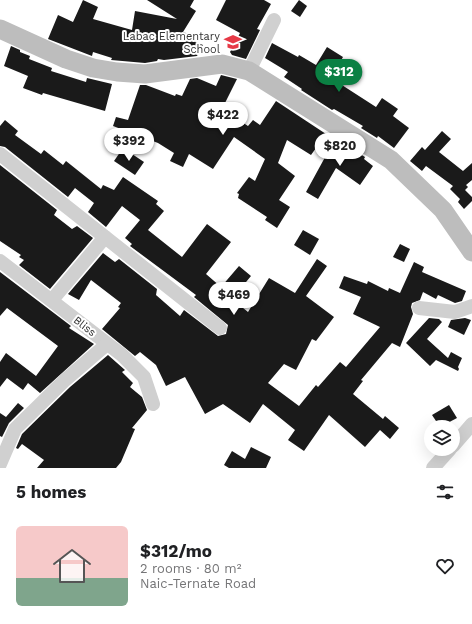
<!DOCTYPE html>
<html lang="en">
<head>
<meta charset="utf-8">
<style>
	body { margin:0; font-family:"Work Sans",sans-serif; background:#f2f2f2; color:#202124; height:100vh; display:flex; flex-direction:column; font-size:15px; white-space:nowrap }
	* { box-sizing:border-box; margin:0 }
	p { font-size:13px; color:#757577 }
	.icon { flex:none; width:22px; height:22px; fill:none; stroke:currentColor; stroke-width:2; stroke-linecap:round; stroke-linejoin:round }
	.map { position:relative; height:468px; overflow:hidden }
	.sheet { display:flex; flex-direction:column; background:#fff; flex:1 }
	.sheet>* { flex:none }
	.tools { position:absolute; left:424px; top:420px; display:grid; gap:8px }
	.tools a { display:grid; place-items:center; width:36px; height:36px; border-radius:50%; background:#fff; box-shadow:0 4px 16px #0002; font-size:20px }
	.price { position:absolute; translate:-50% -34px; padding:0 9px; border-radius:14px; background:#fff; color:#222; font-size:13px; line-height:26px; filter:drop-shadow(0 1px 2px #0008) }
	.price::after { content:''; position:absolute; left:50%; top:24px; width:12px; height:9px; margin-left:-6px; background:inherit; clip-path:polygon(0 0,100% 0,50% 100%) }
	.price.selected { background:#0b8043; color:#fff }
	ul { padding:0; list-style:none }
	li { display:flex; align-items:center; gap:12px; height:100px; padding:0 16px }
	li span { display:grid; place-items:center; flex:none; width:112px; height:80px; border-radius:6px; color:#555 }
	li>.icon { margin-inline-start:auto }
	span .icon { width:48px; height:48px; fill:#fffc; stroke-width:1 }
	li b { font-size:17px }
	h2 { display:flex; justify-content:space-between; align-items:center; height:48px; padding:0 16px; font-size:17px }
	.map>svg:first-child { display:block }
</style>
</head>
<body>
<div class="map">
<svg width="472" height="468" viewBox="0 0 472 468">
	<rect width="100%" height="100%" fill="#fff"/>
	<g fill="#1a1a1a">
		<polygon points="83,0 98,7 93,19 132,30 135,11 177,19 147,0 194,0 190,7 196,11 183,32 197,37 195,42 203,45 197,56 164,60 158,59 157,61 145,63 111,60 112,58 93,52 92,56 48,39 58,15 73,22"/>
		<polygon points="226,0 264,0 271,4 257,29 260,30 246,59 232,55 230,52 240,33 216,20"/>
		<polygon points="299,0 307,6 300,17 291,11"/>
		<polygon points="272,43 298,57 299,55 316,65 327,47 343,57 331,78 376,107 382,98 398,109 393,116 409,128 394,148 378,136 377,138 361,128 363,126 334,109 332,110 301,90 302,89 284,77 288,72 265,58"/>
		<polygon points="11,46 20,50 20,52 30,56 29,59 52,68 51,71 86,82 87,78 112,84 105,111 43,93 42,95 23,88 28,76 4,66"/>
		<polygon points="221,75 237,79 222,109 248,126 253,120 260,125 276,101 326,134 311,155 287,140 278,163 295,176 279,200 290,207 277,228 265,220 267,217 238,198 239,194 237,193 249,177 255,181 265,159 234,137 213,169 189,154 183,167 170,161 174,153 158,143 113,126 116,117 128,120 140,85 146,85 175,96 176,94 182,96 190,79 197,78 216,86"/>
		<polygon points="5,120 18,131 15,135 41,154 44,150 63,165 66,161 101,189 103,185 114,190 123,177 158,201 156,204 164,211 148,230 182,257 207,224 231,242 206,274 221,287 239,266 251,276 232,299 248,312 269,278 295,293 317,259 327,266 306,296 334,317 316,341 312,339 296,370 284,364 268,383 299,406 316,385 318,387 340,362 346,367 380,327 353,314 361,297 339,288 344,276 367,284 368,281 388,291 389,288 400,293 414,262 424,267 422,272 466,291 462,301 455,303 438,295 436,299 423,292 420,300 412,303 411,307 413,314 400,347 392,343 361,380 363,381 353,394 383,419 385,416 399,428 390,439 380,430 365,447 329,415 304,451 288,440 295,430 263,404 250,423 223,404 205,414 185,377 166,386 156,365 140,352 135,356 102,329 120,308 118,307 121,303 91,280 79,300 68,294 103,253 115,262 119,259 157,289 156,295 180,316 184,310 218,336 226,334 228,325 194,297 196,295 130,246 132,244 125,238 140,220 122,206 106,227 88,212 94,203 75,188 68,197 5,147 0,146 0,126"/>
		<polygon points="442,131 451,139 439,152 463,171 472,163 472,180 466,185 468,187 465,190 472,197 472,201 464,209 458,202 460,199 450,189 453,186 426,166 422,171 410,161 422,147 425,150"/>
		<polygon points="335,139 365,157 364,159 373,166 360,185 336,168 318,199 306,192"/>
		<polygon points="123,148 144,162 135,175 114,161"/>
		<polygon points="0,165 57,210 54,215 72,229 77,226 93,238 50,289 19,265 24,260 19,257 21,255 0,241"/>
		<polygon points="303,230 319,239 310,255 294,245"/>
		<polygon points="400,244 410,249 404,262 393,257"/>
		<polygon points="0,272 71,326 69,328 94,344 40,393 28,383 23,390 7,378 0,387 0,362 6,353 36,376 58,346 7,308 0,316"/>
		<polygon points="429,318 439,319 442,322 427,339 448,358 451,352 462,358 458,367 459,369 458,371 436,360 430,366 406,343"/>
		<polygon points="465,318 471,320 464,335 448,327 451,320"/>
		<polygon points="108,355 125,370 122,372 133,383 130,387 142,397 147,410 132,428 135,429 121,462 116,468 37,468 44,460 22,444 18,449 16,448 22,434 70,387"/>
		<polygon points="18,403 24,408 9,423 2,437 0,436 0,413 6,417"/>
		<polygon points="449,405 457,418 440,427 432,415"/>
		<polygon points="251,447 271,457 266,468 229,468 224,465 232,451 245,459"/>
	</g>
	<g fill="none" stroke-linecap="round" stroke-linejoin="round">
		<g stroke="#d0d0d0" stroke-width="14">
			<polyline points="249,71 274,20"/>
			<polyline points="0,154 220,328"/>
			<polyline points="0,261 122,355 144,377 153,404"/>
			<polyline points="52,300 105,237"/>
			<polyline points="419,308 455,312 472,306"/>
			<polyline points="453,446 472,424"/>
			<polyline points="0,464 15,429 64,381 107,344"/>
			<polyline points="433,468 450,449"/>
		</g>
		<polyline stroke="#bdbdbd" stroke-width="19" points="0,29 66,59 93,68 117,72 145,74 222,64 249,71 391,160 443,210 472,252"/>
	</g>
	<defs>
		<g id="school-bare" transform="scale(1.38)"><path d="M0-5L7-2L0 1L-7-2ZM-4 1L0 2.5L4 1V4Q0 6-4 4Z" fill="#e63946" stroke="#fff" stroke-width="2.5" paint-order="stroke"/></g>
	</defs>
	<g fill-rule="evenodd">
		<use href="#school-bare" x="233" y="42"/>
	</g>
	<g text-anchor="middle" stroke-width="4" stroke-linejoin="round" paint-order="stroke">
		<g font-size="11" fill="#333" stroke="#fff" text-anchor="end">
			<text x="220" y="40">Labac Elementary<tspan x="220" dy="13">School</tspan></text>
		</g>
		<g font-size="11" fill="#333" stroke="#fff">
			<text transform="translate(85 326) rotate(38)" y="4">Bliss</text>
		</g>
	</g>
</svg>
<div class="tools">
<a><svg class="icon" aria-label="layers" viewBox="0 0 24 24"><path d="M12 4l9 5-9 5-9-5zM3 14l9 5 9-5"/></svg></a>
</div>
<b class="price selected" style="left:339px;top:93px">$312</b>
<b class="price" style="left:223px;top:136px">$422</b>
<b class="price" style="left:129px;top:162px">$392</b>
<b class="price" style="left:340px;top:167px">$820</b>
<b class="price" style="left:234px;top:316px">$469</b>
</div>
<section class="sheet">
<h2>5 homes<svg class="icon" aria-label="filters" viewBox="0 0 24 24"><path d="M4 7h16M4 17h16"/><circle cx="9" cy="7" r="2"/><circle cx="15" cy="17" r="2"/></svg></h2>
<ul>
<li><span style="background:linear-gradient(#f6c9c9 65%,#7fa58c 0)"><svg class="icon" aria-label="home" viewBox="0 0 24 24"><path d="M3 11l9-7 9 7M6 9v11h12V9"/></svg></span><div><b>$312/mo</b><p>2 rooms · 80 m²</p><p>Naic-Ternate Road</p></div><svg class="icon" aria-label="heart" viewBox="0 0 24 24"><path d="M12 20l-8-8c-3-5 5-10 8-4 3-6 11-1 8 4z"/></svg></li>
</ul>
</section>
</body>
</html>
